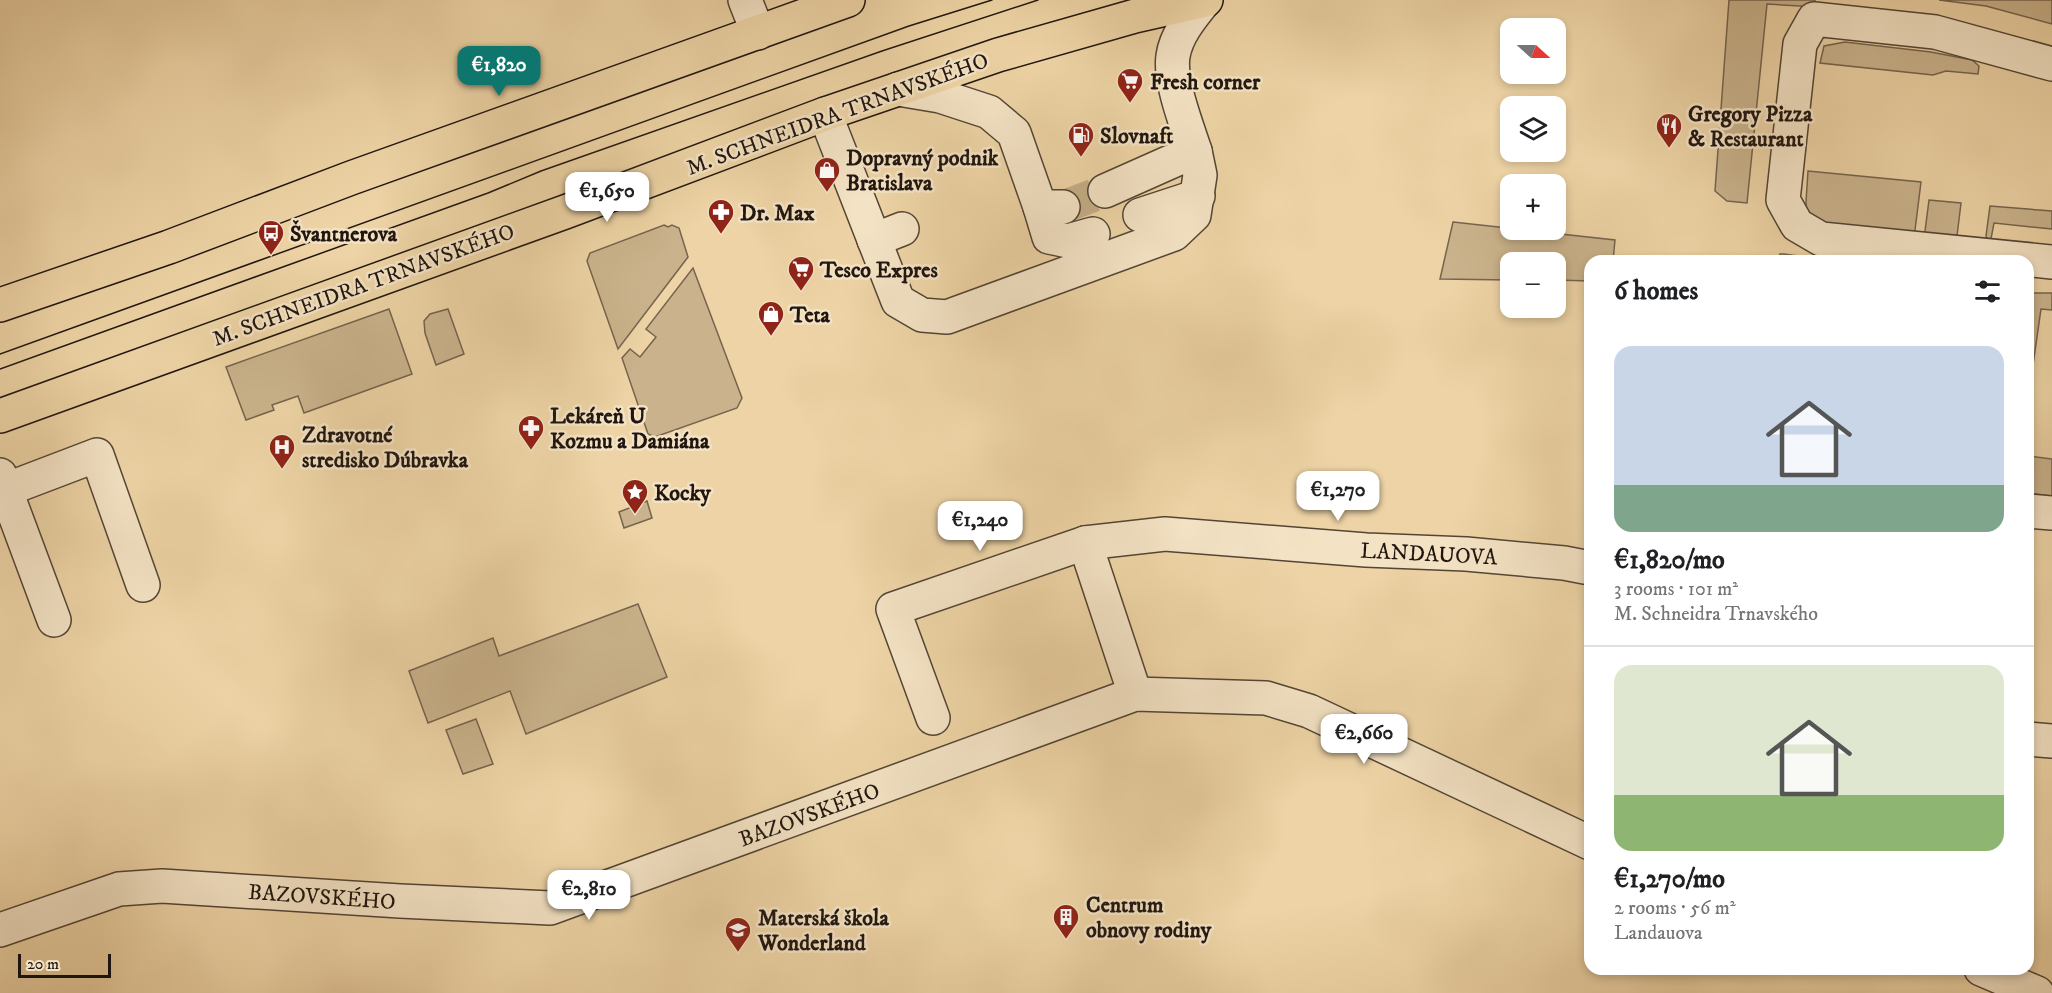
<!DOCTYPE html>
<html lang="en">
<head>
<meta charset="utf-8">
<style>
	body { margin:0; font-family:"IM FELL DW Pica",serif; background:#f6f6f6; color:#202124; height:100vh; display:flex; flex-direction:column; font-size:22px; white-space:nowrap }
	* { box-sizing:border-box; margin:0 }
	p { font-size:20px; color:#757577 }
	.icon { flex:none; width:33px; height:33px; fill:none; stroke:currentColor; stroke-width:2; stroke-linecap:round; stroke-linejoin:round }
	.map { position:relative; flex:1; overflow:hidden }
	.details { position:absolute; left:1584px; top:255px; width:450px; height:720px; display:flex; flex-direction:column; background:#fff; border-radius:18px; box-shadow:0 3px 9px #0003 }
	.details>* { flex:none }
	.needle { width:39px; rotate:111deg }
	.buttons { position:absolute; left:1500px; top:18px; display:grid; gap:12px }
	.buttons a { display:grid; place-items:center; width:66px; height:66px; border-radius:12px; background:#fff; box-shadow:0 3px 9px #0003; font-size:30px }
	.scale { position:absolute; left:18px; bottom:15px; width:93px; box-sizing:border-box; padding-left:6px; border:3px solid #20160f; border-top:0; font-size:16px; line-height:21px; white-space:nowrap; color:#20160f; -webkit-text-stroke:4px #f3e2c4; paint-order:stroke }
	.price { position:absolute; translate:-50% -51px; padding:0 14px; border-radius:12px; background:#fff; color:#222; font-size:20px; line-height:39px; filter:drop-shadow(0 2px 3px #0008) }
	.price::after { content:''; position:absolute; left:50%; top:36px; width:18px; height:14px; margin-left:-9px; background:inherit; clip-path:polygon(0 0,100% 0,50% 100%) }
	.price.active { background:#0f766e; color:#fff }
	ul { padding:0; list-style:none }
	li { display:grid; align-content:center; gap:12px; height:318px; padding:0 30px }
	li+li { border-top:2px solid #e0e0e0 }
	li span { display:grid; place-items:center; height:186px; border-radius:18px; color:#555 }
	li>.icon { margin-inline-start:auto }
	span .icon { width:108px; height:108px; fill:#fffc; stroke-width:1 }
	li b { font-size:26px }
	h2 { display:flex; justify-content:space-between; align-items:center; height:72px; padding:0 30px; font-size:26px }
	.map>svg:first-child { display:block }
</style>
</head>
<body>
<div class="map">
<svg width="2052" height="993" viewBox="0 0 2052 993">
	<rect width="100%" height="100%" fill="#edd3a5"/>
	<filter id="stains"><feTurbulence type="fractalNoise" baseFrequency=".00333" numOctaves="4"/><feColorMatrix values="0 0 0 0 .2 0 0 0 0 .09 0 0 0 0 .02 0 0 0 .5 -.17"/></filter>
	<radialGradient id="worn" r=".72"><stop offset=".6" stop-color="#630" stop-opacity="0"/><stop offset="1" stop-color="#630" stop-opacity=".3"/></radialGradient>
	<g fill="#cab38c" stroke="#75644e" stroke-width="1.5">
		<polygon points="1729,0 1815,0 1816,7 1767,4 1747,203 1727,201 1715,191"/>
		<polygon points="1939,0 2052,0 2052,24 1986,6"/>
		<polygon points="1845,42 1931,52 1972,60 1979,66 1978,74 1946,71 1933,75 1820,63 1824,46"/>
		<polygon points="1808,171 1921,182 1914,238 1822,228 1807,213 1806,202"/>
		<polygon points="1929,200 1961,203 1957,236 1951,242 1924,239"/>
		<polygon points="1990,206 2052,211 2052,229 1994,223 1991,239 1988,242 1986,236"/>
		<polygon points="1453,222 1615,240 1613,261 1590,261 1590,281 1556,280 1556,262 1510,262 1510,280 1440,279"/>
		<polygon points="664,225 668,227 672,225 679,228 688,257 618,349 587,261 590,253"/>
		<polygon points="1780,254 1784,254 1832,261 1777,261"/>
		<polygon points="693,268 742,398 737,408 655,437 648,434 622,358 630,349 640,357 656,337 646,329"/>
		<polygon points="2028,283 2033,283 2032,293 2052,293 2052,310 2041,309 2028,400"/>
		<polygon points="389,309 412,374 304,413 298,396 272,405 274,410 246,420 226,367"/>
		<polygon points="448,309 464,354 436,365 425,333 424,321 430,314"/>
		<polygon points="2028,456 2052,459 2052,496 2028,493"/>
		<polygon points="647,501 652,518 624,528 619,512"/>
		<polygon points="638,604 667,677 526,734 510,691 428,723 409,671 493,638 499,656"/>
		<polygon points="476,719 493,764 463,774 446,730"/>
	</g>
	<g fill="none" stroke-linecap="round" stroke-linejoin="round">
		<polyline stroke="#c4ad87" stroke-width="33" stroke-dasharray="33 16" stroke-linecap="butt" points="1063,207 1105,191"/>
		<g stroke="#534534" stroke-width="36">
			<g id="minor">
				<polyline points="745,0 758,33"/>
				<polyline points="2052,64 1935,32 1814,19 1800,44 1783,200 1797,225 1821,239 2052,262"/>
				<polyline points="898,89 940,96 989,112 1014,133 1040,207 1063,207"/>
				<polyline points="825,114 898,301 922,315 947,317 1174,234 1194,215 1200,175 1195,151"/>
				<path d="M1105 191 1195 151C1187 126 1169 81 1173 56 1176 35 1192 16 1205 0"/>
				<polyline points="1040,207 1049,237 1068,241 1093,234"/>
				<polyline points="1140,215 1198,196"/>
				<polyline points="874,240 902,229"/>
				<polyline points="0,475 54,620"/>
				<polyline points="5,490 97,455 143,585"/>
				<polyline points="2028,511 2052,513"/>
				<polyline points="1085,543 1135,694"/>
				<polyline points="933,718 893,609 1085,543 1165,534 1366,550 1466,554 1564,563 1590,568"/>
				<polyline points="2028,739 2052,741"/>
				<polyline points="0,930 119,889 162,886 400,901 550,908 1135,694 1266,698 1309,711 1590,843"/>
				<polyline points="1981,969 2037,993"/>
			</g>
		</g>
		<g stroke="#20160f" stroke-width="36">
			<g id="major">
				<polyline points="0,305 169,247 351,178 848,0"/>
				<polyline points="0,416 565,212 825,114 998,55 1135,16 1206,0"/>
			</g>
		</g>
		<use href="#minor" stroke="#f3e2c4" stroke-width="33"/>
		<use href="#major" stroke="#edd3a5" stroke-width="33"/>
		<g stroke="#20160f" stroke-width="1.5">
			<polyline points="0,354 909,26 992,0"/>
			<polyline points="0,369 488,193 541,171 882,51 1038,0"/>
		</g>
	</g>
	<defs>
		<g id="supermarket-pin" transform="scale(1.35)"><path d="M0 17L-7.5 6A9.5 9.5 0 1 1 7.5 6Z" fill="#8f2418" stroke="#f3e2c4"/><path d="M-6-5.5h2.5l.6 2H6L4.5 2H-2.5L-4.4-4H-6ZM-1.5 3.2a1.3 1.3 0 1 0 .1 0ZM3 3.2a1.3 1.3 0 1 0 .1 0Z" fill="#fff"/></g>
		<g id="restaurant-pin" transform="scale(1.35)"><path d="M0 17L-7.5 6A9.5 9.5 0 1 1 7.5 6Z" fill="#8f2418" stroke="#f3e2c4"/><path d="M-5-6h1v4h1v-4h1v4h1v-4h1v5L-1.5 .5V6h-2V.5L-5-1ZM5-6V6H3V1.5H1.5Q1.5-4 5-6Z" fill="#fff"/></g>
		<g id="fuel-pin" transform="scale(1.35)"><path d="M0 17L-7.5 6A9.5 9.5 0 1 1 7.5 6Z" fill="#8f2418" stroke="#f3e2c4"/><path d="M-5.5-6h7V0h2V4h1.3V-2.5L3-4.5l.8-.8L6-3V5H2.5V1h-1V6h-7ZM-4.2-4.7v3.2H.2V-4.7Z" fill="#fff"/></g>
		<g id="shop-pin" transform="scale(1.35)"><path d="M0 17L-7.5 6A9.5 9.5 0 1 1 7.5 6Z" fill="#8f2418" stroke="#f3e2c4"/><path d="M-5-2.5h2.3a2.7 3.5 0 0 1 5.4 0H5L5.5 6h-11ZM-1.5-2.5h3a1.5 2.3 0 0 0-3 0Z" fill="#fff"/></g>
		<g id="pharmacy-pin" transform="scale(1.35)"><path d="M0 17L-7.5 6A9.5 9.5 0 1 1 7.5 6Z" fill="#8f2418" stroke="#f3e2c4"/><path d="M-2-6h4v4h4v4h-4v4h-4v-4h-4v-4h4Z" fill="#fff"/></g>
		<g id="bus-pin" transform="scale(1.35)"><path d="M0 17L-7.5 6A9.5 9.5 0 1 1 7.5 6Z" fill="#8f2418" stroke="#f3e2c4"/><path d="M-5-6H5V4H4V6H2V4H-2V6H-4V4H-5ZM-3.5-4V0h7V-4ZM-3.5 1.2v1.5H-2V1.2ZM2 1.2v1.5H3.5V1.2Z" fill="#fff"/></g>
		<g id="hospital-pin" transform="scale(1.35)"><path d="M0 17L-7.5 6A9.5 9.5 0 1 1 7.5 6Z" fill="#8f2418" stroke="#f3e2c4"/><path d="M-5-5h3v3.5h4V-5h3V5h-3V1.5h-4V5h-3Z" fill="#fff"/></g>
		<g id="sight-pin" transform="scale(1.35)"><path d="M0 17L-7.5 6A9.5 9.5 0 1 1 7.5 6Z" fill="#8f2418" stroke="#f3e2c4"/><path d="M0-6L1.8-2.2L6-1.7L2.9 1.2L3.7 5.4L0 3.3L-3.7 5.4L-2.9 1.2L-6-1.7L-1.8-2.2Z" fill="#fff"/></g>
		<g id="building-pin" transform="scale(1.35)"><path d="M0 17L-7.5 6A9.5 9.5 0 1 1 7.5 6Z" fill="#8f2418" stroke="#f3e2c4"/><path d="M-4-6H4V6H1V3H-1V6H-4ZM-2.5-4.3h1.7v1.8h-1.7ZM.8-4.3h1.7v1.8H.8ZM-2.5-1h1.7V.8h-1.7ZM.8-1h1.7V.8H.8Z" fill="#fff"/></g>
		<g id="school-pin" transform="scale(1.35)"><path d="M0 17L-7.5 6A9.5 9.5 0 1 1 7.5 6Z" fill="#8f2418" stroke="#f3e2c4"/><path d="M0-5L7-2L0 1L-7-2ZM-4 1L0 2.5L4 1V4Q0 6-4 4Z" fill="#fff"/></g>
	</defs>
	<g fill-rule="evenodd">
		<use href="#supermarket-pin" x="1130" y="81"/>
		<use href="#restaurant-pin" x="1669" y="126"/>
		<use href="#fuel-pin" x="1081" y="135"/>
		<use href="#shop-pin" x="827" y="170"/>
		<use href="#pharmacy-pin" x="721" y="212"/>
		<use href="#bus-pin" x="271" y="233"/>
		<use href="#supermarket-pin" x="801" y="269"/>
		<use href="#shop-pin" x="771" y="314"/>
		<use href="#pharmacy-pin" x="531" y="428"/>
		<use href="#hospital-pin" x="282" y="447"/>
		<use href="#sight-pin" x="635" y="492"/>
		<use href="#building-pin" x="1066" y="917"/>
		<use href="#school-pin" x="738" y="930"/>
	</g>
	<g text-anchor="middle" stroke-width="5" stroke-linejoin="round" paint-order="stroke">
		<g font-size="22" font-weight="bold" fill="#20160f" stroke="#f3e2c4" text-anchor="start">
			<text x="1150" y="89">Fresh corner</text>
			<text x="1688" y="121">Gregory Pizza<tspan x="1688" dy="25">&amp; Restaurant</tspan></text>
			<text x="1100" y="143">Slovnaft</text>
			<text x="846" y="165">Dopravný podnik<tspan x="846" dy="25">Bratislava</tspan></text>
			<text x="740" y="220">Dr. Max</text>
			<text x="290" y="241">Švantnerova</text>
			<text x="820" y="277">Tesco Expres</text>
			<text x="790" y="322">Teta</text>
			<text x="550" y="423">Lekáreň U<tspan x="550" dy="25">Kozmu a Damiána</tspan></text>
			<text x="302" y="442">Zdravotné<tspan x="302" dy="25">stredisko Dúbravka</tspan></text>
			<text x="654" y="500">Kocky</text>
			<text x="1086" y="912">Centrum<tspan x="1086" dy="25">obnovy rodiny</tspan></text>
			<text x="758" y="925">Materská škola<tspan x="758" dy="25">Wonderland</tspan></text>
		</g>
		<g font-size="22" fill="#20160f" stroke="#f3e2c4">
			<text transform="translate(837 113) rotate(-20)" y="8">M. SCHNEIDRA TRNAVSKÉHO</text>
			<text transform="translate(363 284) rotate(-20)" y="8">M. SCHNEIDRA TRNAVSKÉHO</text>
			<text transform="translate(1429 553) rotate(3)" y="8">LANDAUOVA</text>
			<text transform="translate(809 814) rotate(-20)" y="8">BAZOVSKÉHO</text>
			<text transform="translate(322 896) rotate(4)" y="8">BAZOVSKÉHO</text>
		</g>
	</g>
	<rect width="100%" height="100%" filter="url(#stains)"/>
	<rect width="100%" height="100%" fill="url(#worn)"/>
</svg>
<div class="buttons">
<a><svg class="needle" viewBox="-14 -14 28 28"><path d="M0-13l5 13h-10z" fill="#e53935"/><path d="M0 13l5-13h-10z" fill="#757577"/></svg></a>
<a><svg class="icon" aria-label="layers" viewBox="0 0 24 24"><path d="M12 4l9 5-9 5-9-5zM3 14l9 5 9-5"/></svg></a>
<a>+</a>
<a>−</a>
</div>
<div class="scale">20 m</div>
<b class="price active" style="left:499px;top:97px">€1,820</b>
<b class="price" style="left:607px;top:223px">€1,650</b>
<b class="price" style="left:1338px;top:522px">€1,270</b>
<b class="price" style="left:980px;top:552px">€1,240</b>
<b class="price" style="left:1364px;top:765px">€2,660</b>
<b class="price" style="left:589px;top:921px">€2,810</b>
<section class="details">
<h2>6 homes<svg class="icon" aria-label="filters" viewBox="0 0 24 24"><path d="M4 7h16M4 17h16"/><circle cx="9" cy="7" r="2"/><circle cx="15" cy="17" r="2"/></svg></h2>
<ul>
<li><span style="background:linear-gradient(#c9d6e8 75%,#7fa58c 0)"><svg class="icon" aria-label="home" viewBox="0 0 24 24"><path d="M3 11l9-7 9 7M6 9v11h12V9"/></svg></span><div><b>€1,820/mo</b><p>3 rooms · 101 m²</p><p>M. Schneidra Trnavského</p></div></li>
<li><span style="background:linear-gradient(#dfe7d0 70%,#8fb573 0)"><svg class="icon" aria-label="home" viewBox="0 0 24 24"><path d="M3 11l9-7 9 7M6 9v11h12V9"/></svg></span><div><b>€1,270/mo</b><p>2 rooms · 56 m²</p><p>Landauova</p></div></li>
</ul>
</section>
</div>
</body>
</html>
